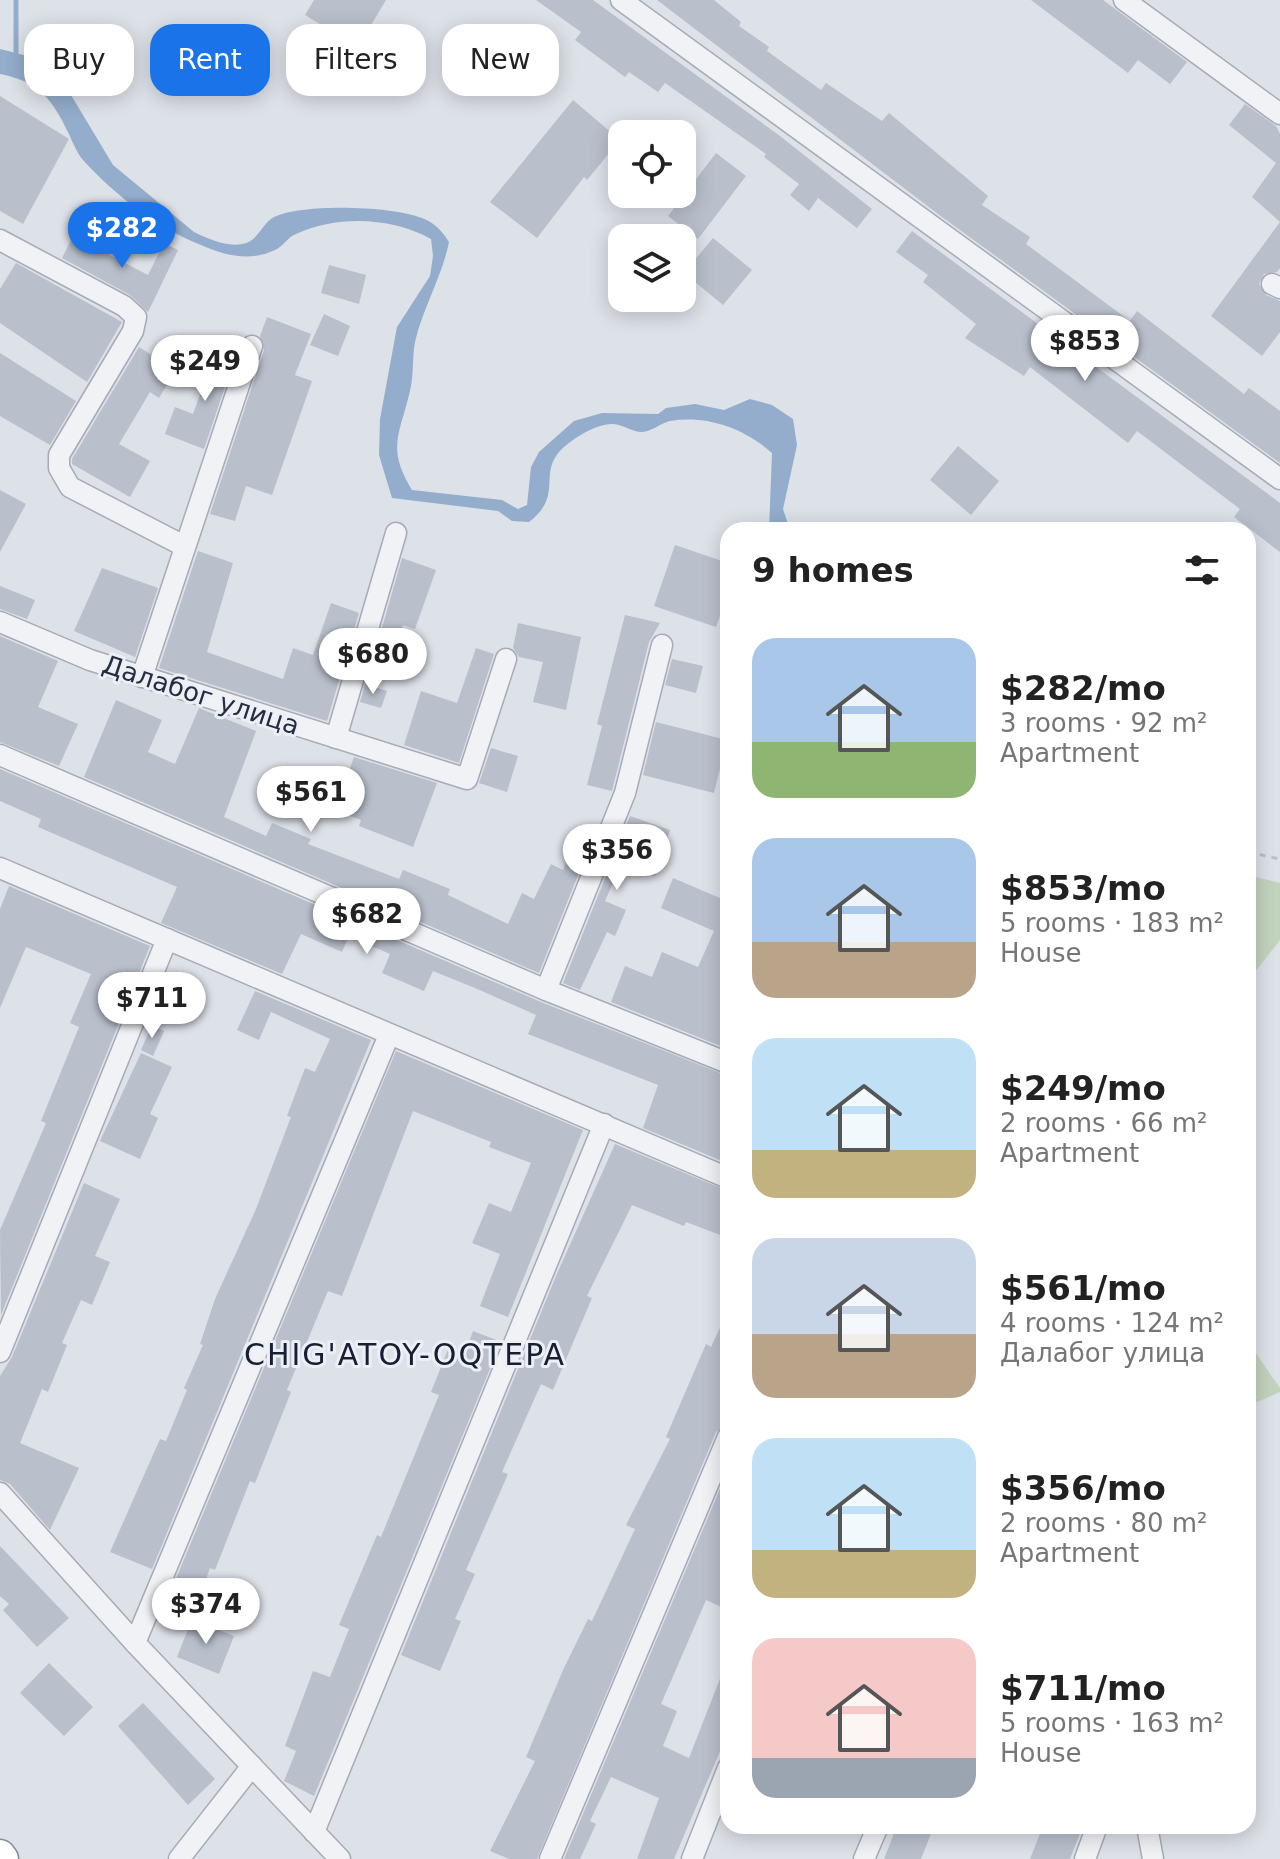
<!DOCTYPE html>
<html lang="en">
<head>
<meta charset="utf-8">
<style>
	body { margin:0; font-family:"DejaVu Sans",sans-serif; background:#f6f6f6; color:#222; height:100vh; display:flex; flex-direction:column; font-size:30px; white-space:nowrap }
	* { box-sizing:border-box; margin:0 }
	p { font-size:26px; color:#767676 }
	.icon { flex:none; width:44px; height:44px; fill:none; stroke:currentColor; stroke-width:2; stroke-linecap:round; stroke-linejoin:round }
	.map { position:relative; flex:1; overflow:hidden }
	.drawer { position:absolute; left:720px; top:522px; width:536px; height:1312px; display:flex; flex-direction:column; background:#fff; border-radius:24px; box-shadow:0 4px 20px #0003 }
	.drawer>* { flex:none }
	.guide { position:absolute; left:24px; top:24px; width:576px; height:72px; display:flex; gap:16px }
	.controls { position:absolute; left:608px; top:120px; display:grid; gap:16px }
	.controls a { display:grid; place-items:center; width:88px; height:88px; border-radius:16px; background:#fff; box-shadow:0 4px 20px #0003; font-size:40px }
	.price { position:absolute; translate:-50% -68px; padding:0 18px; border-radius:28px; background:#fff; color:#222; font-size:26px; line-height:52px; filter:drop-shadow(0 2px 4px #0008) }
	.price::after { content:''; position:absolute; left:50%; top:48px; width:24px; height:18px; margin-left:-12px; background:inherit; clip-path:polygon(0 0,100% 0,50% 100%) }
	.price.current { background:#1a73e8; color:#fff }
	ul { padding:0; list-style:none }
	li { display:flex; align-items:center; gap:24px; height:200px; padding:0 32px }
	li span { display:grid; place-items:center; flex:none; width:224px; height:160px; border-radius:24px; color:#555 }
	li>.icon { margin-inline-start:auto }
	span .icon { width:96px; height:96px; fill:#fffc; stroke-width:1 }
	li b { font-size:34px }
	h2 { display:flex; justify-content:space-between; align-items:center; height:96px; padding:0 32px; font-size:34px }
	.pill { padding:0 28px; border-radius:24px; background:#fff; box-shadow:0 4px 20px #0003; font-size:28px; line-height:72px }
	.pill.current { background:#1a73e8; color:#fff }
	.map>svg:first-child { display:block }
</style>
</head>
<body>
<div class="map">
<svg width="1280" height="1859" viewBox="0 0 1280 1859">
	<rect width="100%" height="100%" fill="#dde1e8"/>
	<g fill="#c2d3bd">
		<polygon points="1248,875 1280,883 1280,940 1251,977"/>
		<polygon points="1248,1342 1280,1388 1280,1392 1248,1406"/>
	</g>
	<path fill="#94adcc" d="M0 49 43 60 68 90 113 165 194 232C208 239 227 247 242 244 259 241 261 224 274 217 304 203 392 206 422 218 435 223 442 231 449 242 442 277 423 307 415 342 412 358 414 375 410 391 400 434 386 448 412 490L502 500 518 509 527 505 531 467 539 452 574 421 602 413 658 414 666 408 695 404 724 410 750 399 772 405 793 419 797 445 783 509 790 530H769L772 453C745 429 708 415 670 421 661 423 651 432 642 432 632 432 622 424 612 424 595 424 570 440 559 452 539 476 563 496 529 522L512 521 498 511 392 498 379 455 380 419 397 327 430 276 433 256 431 239C392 217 337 215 296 234 288 237 284 245 277 249 252 262 225 256 201 245 156 227 116 196 83 160 77 153 73 143 69 134 52 99 40 82 0 74Z"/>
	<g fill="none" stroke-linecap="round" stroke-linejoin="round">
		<polyline stroke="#94adcc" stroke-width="5" points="16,55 16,0"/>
	</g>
	<g fill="#b9c0cc">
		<polygon points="314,0 386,0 358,47 305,15"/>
		<polygon points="536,0 593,0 780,136 872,209 857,228 818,198 809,211 790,195 799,184 764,157 766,154 665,83 658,92 629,72 625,77 575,40 581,32"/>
		<polygon points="657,0 714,0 741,22 739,26 769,47 767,51 821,90 826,83 882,121 889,113 988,196 982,205 1030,237 1026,244 1130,321 1137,311 1244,394 1249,388 1280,411 1280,463 938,214"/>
		<polygon points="1031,0 1103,0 1187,62 1170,84 1138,60 1128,73"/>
		<polygon points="0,96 69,139 23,224 0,211"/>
		<polygon points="573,100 620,140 587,180 584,177 537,238 490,202"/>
		<polygon points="1245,104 1276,126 1280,134 1280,222 1252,197 1276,163 1229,125"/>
		<polygon points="716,153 746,176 698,239 668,216"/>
		<polygon points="1280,222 1280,268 1277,272 1264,274 1259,284 1266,295 1280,301 1280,332 1262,356 1211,316"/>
		<polygon points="912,231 1280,503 1280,552 1234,517 1240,509 1137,431 1128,443 1030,367 1024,376 965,338 976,324 923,282 928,275 896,252"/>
		<polygon points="73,236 148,275 164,243 178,250 148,312 130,295 62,258"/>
		<polygon points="713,238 752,270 723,305 684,273"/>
		<polygon points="16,263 122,322 87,382 0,323 0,289"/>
		<polygon points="329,265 366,275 359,304 321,293"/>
		<polygon points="324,314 350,326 338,356 310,345"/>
		<polygon points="267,317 311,334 295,375 312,381 272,495 246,486 235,521 210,514 264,350 260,336"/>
		<polygon points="226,338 240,342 204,449 165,434 175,407 193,414 204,384 209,385"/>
		<polygon points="139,347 176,370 159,398 150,392 119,444 150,461 130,497 72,464 72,459"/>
		<polygon points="0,353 76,401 50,445 0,416"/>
		<polygon points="958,446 999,481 971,515 930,480"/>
		<polygon points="0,490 26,504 0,552"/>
		<polygon points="675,545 728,563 728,593 716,627 654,606"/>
		<polygon points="198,551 233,563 207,652 283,679 293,648 313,655 331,603 359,613 327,721 159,668"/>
		<polygon points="402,558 436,570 415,629 403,625 394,654 376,649"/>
		<polygon points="102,568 158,588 135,657 74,631"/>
		<polygon points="0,586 35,600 27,619 0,609"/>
		<polygon points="625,615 660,623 649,642 612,791 587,785 602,726 597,724"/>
		<polygon points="518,623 581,637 566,710 533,702 543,662 519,657 513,648"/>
		<polygon points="0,636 58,661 38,707 78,724 59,766 0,742"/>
		<polygon points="476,648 494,654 459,763 404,745 421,691 457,703"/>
		<polygon points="672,659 703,666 696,693 665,685"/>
		<polygon points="365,684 387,691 381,708 360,702"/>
		<polygon points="116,700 162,720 148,752 175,764 199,708 256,731 224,817 266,836 272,823 311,839 308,844 399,879 403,870 450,889 448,895 508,924 522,893 534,899 551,864 563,870 576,835 592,840 539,973 84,777"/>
		<polygon points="656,722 727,740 714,793 643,775"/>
		<polygon points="491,748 518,756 507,792 479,783"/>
		<polygon points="354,757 437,783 413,847 359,826 361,820 335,810"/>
		<polygon points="0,769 541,1002 728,1076 727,1163 643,1128 658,1085 528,1034 536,1015 475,988 433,971 424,991 382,973 390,954 349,936 342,952 301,934 282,974 161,923 177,887 38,827 41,819 0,801"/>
		<polygon points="630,816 670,830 655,876 621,865 605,901 626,910 615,936 607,932 580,990 563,983"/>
		<polygon points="673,878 727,901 728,898 728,937 721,950 728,953 728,1049 611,1002 625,966 652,977 662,952 698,967 714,931 661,908"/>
		<polygon points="9,886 150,946 1,1315 0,1230 46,1123 41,1121 79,1027 70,1023 91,974 26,947 0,1008 0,909"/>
		<polygon points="255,991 371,1040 152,1569 110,1552 160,1439 166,1441 187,1390 184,1388 203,1345 200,1344 215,1299 256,1209 291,1117 287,1116 305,1068 315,1072 330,1039 271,1012 259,1040 237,1030"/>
		<polygon points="152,1025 164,1031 153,1056 141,1050"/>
		<polygon points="396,1051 583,1130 508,1317 480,1306 500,1254 472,1243 489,1203 511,1212 531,1163 489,1147 491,1142 413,1111 342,1296 328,1291 287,1390 291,1392 255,1483 250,1481 215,1570 210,1568 193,1615 165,1605"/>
		<polygon points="141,1053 172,1067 150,1114 158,1118 140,1159 100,1141"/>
		<polygon points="615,1144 728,1191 728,1238 686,1222 684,1226 632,1205 587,1296 592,1298 553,1390 541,1384 502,1472 508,1474 466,1570 475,1574 455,1619 461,1621 440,1671 401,1655 556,1276"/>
		<polygon points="84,1183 120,1199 95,1256 110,1262 92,1305 81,1300 62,1343 67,1345 48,1392 42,1389 20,1443 79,1468 50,1530 10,1484 0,1480 0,1376 12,1357"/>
		<polygon points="728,1311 728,1424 716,1432 537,1859 509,1859 490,1851 535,1761 526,1757 564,1668 588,1619 592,1621 635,1529 626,1525 670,1439 666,1437 706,1344 711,1347"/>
		<polygon points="473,1331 499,1341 492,1364 314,1796 284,1781 296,1751 285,1746 313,1671 330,1677 349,1629 339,1625 377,1535 381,1537 439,1395 431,1392 449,1347 465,1353"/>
		<polygon points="728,1470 728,1610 706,1600 661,1704 677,1711 663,1746 689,1758 728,1658 728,1732 715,1763 674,1859 637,1859 659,1798 611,1777 590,1821 596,1824 580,1859 564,1859"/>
		<polygon points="0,1546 69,1618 37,1647 3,1610 9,1604 0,1596"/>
		<polygon points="192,1619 234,1636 219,1674 177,1657"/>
		<polygon points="49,1663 93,1707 64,1736 20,1693"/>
		<polygon points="143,1703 215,1779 188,1805 118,1726"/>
		<polygon points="897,1826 934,1826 921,1859 884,1859"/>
		<polygon points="1043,1826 1083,1826 1070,1859 1030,1859"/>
	</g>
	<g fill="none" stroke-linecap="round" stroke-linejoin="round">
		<g stroke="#a6abb6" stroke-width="23">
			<g id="minor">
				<polyline points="621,0 1280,479"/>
				<polyline points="1124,0 1280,114"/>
				<polyline points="0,240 124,306 136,317 133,331 59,455 59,468 70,487 184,546"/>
				<polyline points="1272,284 1280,288"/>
				<polyline points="0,622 90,660 467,779 506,659"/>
				<polyline points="142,677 252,346"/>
				<polyline points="336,738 396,533"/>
				<polyline points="0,755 546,990 728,1063"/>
				<polyline points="0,868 728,1178"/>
				<polyline points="546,990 625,793 662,645"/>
				<polyline points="0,1352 167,939"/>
				<polyline points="0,1493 135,1643 340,1859"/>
				<polyline points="135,1643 389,1035"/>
				<polyline points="1147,1826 1153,1859"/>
				<polyline points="314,1832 604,1124"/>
				<polyline points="179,1859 252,1766"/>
				<polyline points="550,1859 728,1437"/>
				<polyline points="692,1859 728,1768"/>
				<polyline points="864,1859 878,1826"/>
				<polyline points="1085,1859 1097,1826"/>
			</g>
		</g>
		<g stroke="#838da0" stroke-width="33">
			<polyline id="highway" points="0,1855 3,1859"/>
		</g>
		<polyline stroke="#bbbfc7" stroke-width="3" stroke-dasharray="6 6" stroke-linecap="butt" points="1248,852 1280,859"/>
		<use href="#minor" stroke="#f0f2f6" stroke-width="20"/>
		<use href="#highway" stroke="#fff" stroke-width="30"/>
	</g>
	<g text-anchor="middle" stroke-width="6" stroke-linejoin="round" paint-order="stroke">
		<g font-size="26" fill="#252e40" stroke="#ecf0f6">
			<text transform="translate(201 695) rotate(18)" y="9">Далабог улица</text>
		</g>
		<g font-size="30" letter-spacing="2" fill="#171f31" stroke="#ecf0f6">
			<text x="405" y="1365">CHIG'ATOY-OQTEPA</text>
		</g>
	</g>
</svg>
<div class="controls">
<a><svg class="icon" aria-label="locate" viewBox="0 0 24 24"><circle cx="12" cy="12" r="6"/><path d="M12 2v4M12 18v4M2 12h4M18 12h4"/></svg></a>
<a><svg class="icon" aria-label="layers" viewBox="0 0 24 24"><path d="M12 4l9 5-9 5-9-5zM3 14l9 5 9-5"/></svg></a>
</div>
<b class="price current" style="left:122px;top:270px">$282</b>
<b class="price" style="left:1085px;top:383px">$853</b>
<b class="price" style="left:205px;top:403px">$249</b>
<b class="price" style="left:373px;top:696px">$680</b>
<b class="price" style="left:311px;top:834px">$561</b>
<b class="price" style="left:617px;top:892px">$356</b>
<b class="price" style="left:367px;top:956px">$682</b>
<b class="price" style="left:152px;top:1040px">$711</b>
<b class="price" style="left:206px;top:1646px">$374</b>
<div class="guide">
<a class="pill">Buy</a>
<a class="pill current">Rent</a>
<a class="pill">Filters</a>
<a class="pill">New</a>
</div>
<section class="drawer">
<h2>9 homes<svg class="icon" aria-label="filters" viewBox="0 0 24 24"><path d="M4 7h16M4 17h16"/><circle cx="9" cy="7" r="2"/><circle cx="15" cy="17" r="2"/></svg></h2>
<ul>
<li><span style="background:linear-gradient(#a9c7e8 65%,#8fb573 0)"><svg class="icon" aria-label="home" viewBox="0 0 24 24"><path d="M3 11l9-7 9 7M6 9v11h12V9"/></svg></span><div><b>$282/mo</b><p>3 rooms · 92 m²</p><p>Apartment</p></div></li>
<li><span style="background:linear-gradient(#a9c7e8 65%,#b9a48a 0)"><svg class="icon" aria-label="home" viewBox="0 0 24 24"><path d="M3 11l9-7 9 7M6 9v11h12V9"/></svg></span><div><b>$853/mo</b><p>5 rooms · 183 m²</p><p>House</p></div></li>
<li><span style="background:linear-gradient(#bfe0f5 70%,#c2b280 0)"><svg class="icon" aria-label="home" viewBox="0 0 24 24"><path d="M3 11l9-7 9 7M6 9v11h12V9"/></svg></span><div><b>$249/mo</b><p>2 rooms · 66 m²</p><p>Apartment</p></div></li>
<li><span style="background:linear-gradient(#c9d6e8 60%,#b9a48a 0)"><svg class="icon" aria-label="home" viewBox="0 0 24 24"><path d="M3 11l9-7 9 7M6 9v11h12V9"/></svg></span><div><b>$561/mo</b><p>4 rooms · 124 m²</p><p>Далабог улица</p></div></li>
<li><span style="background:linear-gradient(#bfe0f5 70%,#c2b280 0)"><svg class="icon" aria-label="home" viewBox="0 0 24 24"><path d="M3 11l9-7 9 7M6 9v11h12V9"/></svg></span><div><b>$356/mo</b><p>2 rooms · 80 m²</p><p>Apartment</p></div></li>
<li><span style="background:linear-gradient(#f6c9c9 75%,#9aa5b1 0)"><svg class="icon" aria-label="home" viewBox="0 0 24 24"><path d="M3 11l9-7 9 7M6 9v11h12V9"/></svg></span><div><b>$711/mo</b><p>5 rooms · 163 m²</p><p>House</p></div></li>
</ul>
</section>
</div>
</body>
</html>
